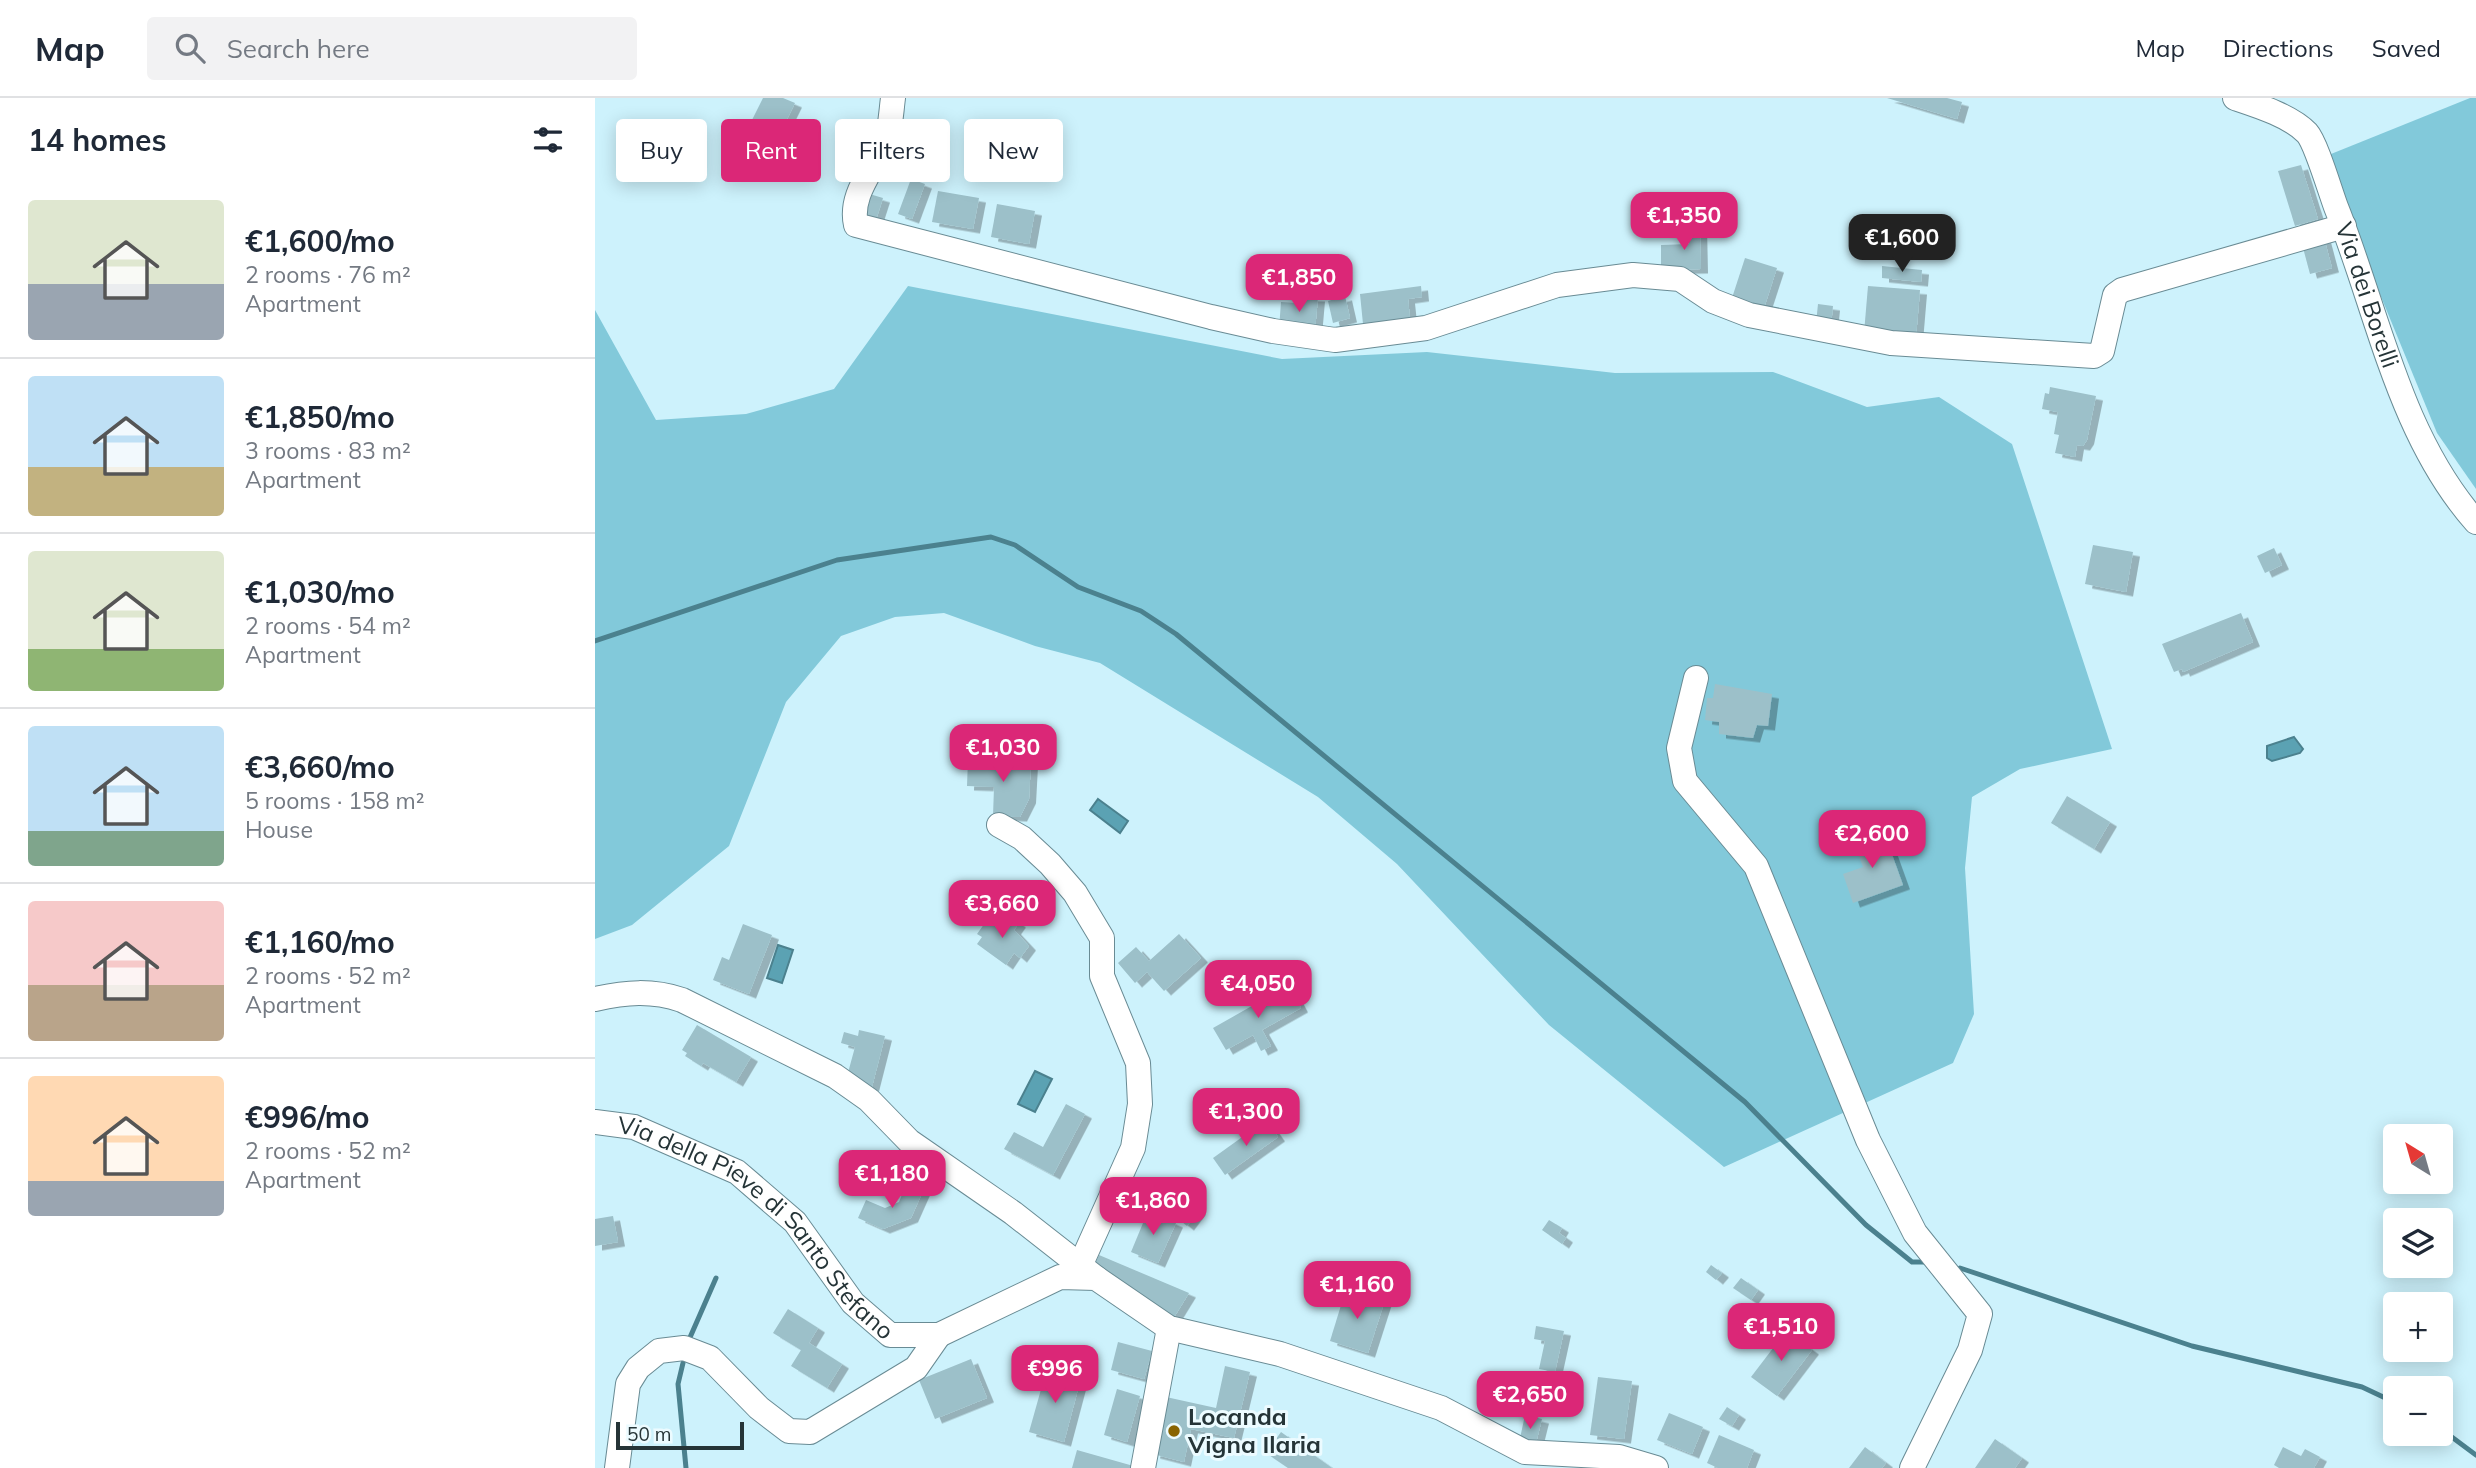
<!DOCTYPE html>
<html lang="en">
<head>
<meta charset="utf-8">
<style>
	body { margin:0; font-family:Mulish,sans-serif; background:#f2f2f3; color:#1f2937; height:100vh; display:flex; flex-direction:column; font-size:26px; white-space:nowrap }
	* { box-sizing:border-box; margin:0 }
	p { font-size:23px; color:#747a83 }
	.icon { flex:none; width:38px; height:38px; fill:none; stroke:currentColor; stroke-width:2; stroke-linecap:round; stroke-linejoin:round }
	.map { position:relative; flex:1; overflow:hidden }
	.sheet { display:flex; flex-direction:column; background:#fff; width:595px }
	.sheet>* { flex:none }
	.banner { position:absolute; left:21px; top:21px; width:665px; height:63px; display:flex; gap:14px }
	.needle { width:46px; rotate:323deg }
	.buttons { position:absolute; left:1788px; top:1026px; display:grid; gap:14px }
	.buttons a { display:grid; place-items:center; width:70px; height:70px; border-radius:7px; background:#fff; box-shadow:0 4px 18px #0003; font-size:35px }
	.scale { position:absolute; left:21px; bottom:18px; width:128px; box-sizing:border-box; padding-left:7px; border:4px solid #253437; border-top:0; font-size:19px; line-height:24px; white-space:nowrap; color:#253437; -webkit-text-stroke:5px #ecfbff; paint-order:stroke }
	.price { position:absolute; translate:-50% -60px; padding:0 16px; border-radius:14px; background:#db2777; color:#fff; font-size:23px; line-height:46px; filter:drop-shadow(0 2px 4px #0008) }
	.price::after { content:''; position:absolute; left:50%; top:42px; width:21px; height:16px; margin-left:-10px; background:inherit; clip-path:polygon(0 0,100% 0,50% 100%) }
	.price.current { background:#222; color:#fff }
	ul { padding:0; list-style:none }
	li { display:flex; align-items:center; gap:21px; height:175px; padding:0 28px }
	li+li { border-top:2px solid #e0e1e3 }
	li span { display:grid; place-items:center; flex:none; width:196px; height:140px; border-radius:7px; color:#555 }
	li>.icon { margin-inline-start:auto }
	span .icon { width:84px; height:84px; fill:#fffc; stroke-width:1 }
	li b { font-size:30px }
	h2 { display:flex; justify-content:space-between; align-items:center; height:84px; padding:0 28px; font-size:30px }
	.chip { padding:0 24px; border-radius:7px; background:#fff; box-shadow:0 4px 18px #0003; font-size:24px; line-height:63px }
	.chip.current { background:#db2777; color:#fff }
	header { display:flex; align-items:center; gap:42px; box-sizing:border-box; height:98px; padding:0 35px; background:#fff; border-bottom:2px solid #e0e1e3 }
	header strong { font-size:33px }
	nav { display:flex; gap:38px; margin-inline-start:auto; font-size:24px }
	.search { width:490px; height:63px; background:#f2f2f3; display:flex; align-items:center; gap:18px; box-sizing:border-box; padding:0 24px; border-radius:7px; color:#747a83; font-size:26px }
	main { display:flex; flex:1; min-height:0 }
	.map>svg:first-child { display:block }
</style>
</head>
<body>
<header>
<strong>Map</strong>
<div class="search"><svg class="icon" aria-label="search" viewBox="0 0 24 24"><circle cx="10" cy="10" r="6"/><path d="M15 15l6 6"/></svg>Search here</div>
<nav><a>Map</a><a>Directions</a><a>Saved</a></nav>
</header>
<main>
<section class="sheet">
<h2>14 homes<svg class="icon" aria-label="filters" viewBox="0 0 24 24"><path d="M4 7h16M4 17h16"/><circle cx="9" cy="7" r="2"/><circle cx="15" cy="17" r="2"/></svg></h2>
<ul>
<li><span style="background:linear-gradient(#dfe7d0 60%,#9aa5b1 0)"><svg class="icon" aria-label="home" viewBox="0 0 24 24"><path d="M3 11l9-7 9 7M6 9v11h12V9"/></svg></span><div><b>€1,600/mo</b><p>2 rooms · 76 m²</p><p>Apartment</p></div></li>
<li><span style="background:linear-gradient(#bfe0f5 65%,#c2b280 0)"><svg class="icon" aria-label="home" viewBox="0 0 24 24"><path d="M3 11l9-7 9 7M6 9v11h12V9"/></svg></span><div><b>€1,850/mo</b><p>3 rooms · 83 m²</p><p>Apartment</p></div></li>
<li><span style="background:linear-gradient(#dfe7d0 70%,#8fb573 0)"><svg class="icon" aria-label="home" viewBox="0 0 24 24"><path d="M3 11l9-7 9 7M6 9v11h12V9"/></svg></span><div><b>€1,030/mo</b><p>2 rooms · 54 m²</p><p>Apartment</p></div></li>
<li><span style="background:linear-gradient(#bfe0f5 75%,#7fa58c 0)"><svg class="icon" aria-label="home" viewBox="0 0 24 24"><path d="M3 11l9-7 9 7M6 9v11h12V9"/></svg></span><div><b>€3,660/mo</b><p>5 rooms · 158 m²</p><p>House</p></div></li>
<li><span style="background:linear-gradient(#f6c9c9 60%,#b9a48a 0)"><svg class="icon" aria-label="home" viewBox="0 0 24 24"><path d="M3 11l9-7 9 7M6 9v11h12V9"/></svg></span><div><b>€1,160/mo</b><p>2 rooms · 52 m²</p><p>Apartment</p></div></li>
<li><span style="background:linear-gradient(#ffd9b3 75%,#9aa5b1 0)"><svg class="icon" aria-label="home" viewBox="0 0 24 24"><path d="M3 11l9-7 9 7M6 9v11h12V9"/></svg></span><div><b>€996/mo</b><p>2 rooms · 52 m²</p><p>Apartment</p></div></li>
</ul>
</section>
<div class="map">
<svg width="1881" height="1370" viewBox="0 0 1881 1370">
	<defs>
		<filter id="shadow"><feDropShadow dx="7" dy="4.5" stdDeviation="0" flood-color="#0004"/></filter>
	</defs>
	<rect width="100%" height="100%" fill="#cdf2fc"/>
	<g fill="#82c9da">
		<polygon points="1875,0 1881,0 1881,391 1842,335 1734,72 1736,56"/>
		<polygon points="313,188 687,261 832,254 1020,275 1178,274 1272,309 1344,299 1417,346 1517,651 1425,671 1377,699 1370,770 1379,916 1358,965 1129,1069 954,927 802,766 723,699 505,565 440,548 349,515 300,519 246,538 191,604 134,748 37,827 0,841 0,212 61,322 151,316 239,291"/>
	</g>
	<g fill="#5ba2b3" stroke="#4b818e" stroke-width="2">
		<polygon points="1699,639 1708,651 1705,655 1677,663 1672,660 1672,648"/>
		<polygon points="503,701 533,723 525,735 495,712"/>
		<polygon points="183,847 198,852 187,885 172,880"/>
		<polygon points="440,973 457,981 440,1014 423,1006"/>
	</g>
	<g fill="none" stroke-linecap="round" stroke-linejoin="round">
		<g stroke="#4b818e" stroke-width="5">
			<polyline points="0,543 242,462 396,439 420,447 483,489 546,513 581,536 1150,1004 1271,1127 1317,1164 1333,1164"/>
			<polyline points="1365,1170 1597,1248 1767,1289 1801,1305"/>
			<polyline points="93,1244 121,1180"/>
			<polyline points="88,1265 83,1286 91,1370"/>
			<polyline points="1846,1331 1881,1357"/>
		</g>
	</g>
	<g fill="#9cc0c9" filter="url(#shadow)">
		<polygon points="168,0 188,0 200,5 173,60 145,46"/>
		<polygon points="1292,0 1352,0 1367,4 1362,21"/>
		<polygon points="1706,67 1723,121 1700,128 1683,73"/>
		<polygon points="316,81 330,86 317,121 303,116"/>
		<polygon points="343,93 384,100 378,131 337,124"/>
		<polygon points="271,95 288,100 279,128 263,123"/>
		<polygon points="402,106 440,113 434,146 396,139"/>
		<polygon points="1094,123 1105,123 1106,171 1066,172 1066,147 1094,146"/>
		<polygon points="1729,140 1737,170 1715,176 1707,146"/>
		<polygon points="1150,160 1182,170 1168,213 1136,203"/>
		<polygon points="1287,168 1327,172 1326,184 1287,180"/>
		<polygon points="826,188 827,199 813,201 815,220 768,226 765,196"/>
		<polygon points="1273,188 1325,192 1321,239 1269,235"/>
		<polygon points="702,198 723,199 720,233 684,231 686,204 702,205"/>
		<polygon points="750,198 755,220 738,225 733,203"/>
		<polygon points="1223,206 1238,208 1236,227 1221,225"/>
		<polygon points="1455,289 1501,298 1492,342 1488,348 1482,347 1480,359 1460,355 1464,337 1459,336 1463,314 1447,311 1450,295 1454,296"/>
		<polygon points="1498,447 1538,454 1531,494 1490,486"/>
		<polygon points="1679,450 1687,467 1670,475 1662,458"/>
		<polygon points="1646,515 1658,544 1588,574 1587,571 1579,574 1567,546"/>
		<polygon points="1120,586 1177,596 1173,628 1162,627 1158,640 1124,636 1124,624 1110,622 1112,600 1118,600"/>
		<polygon points="373,661 436,664 434,701 425,719 398,718 399,689 372,688"/>
		<polygon points="1472,698 1515,724 1499,751 1456,725"/>
		<polygon points="1283,733 1290,753 1295,751 1308,787 1258,805 1248,776 1268,769 1258,742"/>
		<polygon points="414,818 424,825 419,832 434,848 425,860 419,855 411,867 382,846 387,839 382,836 392,822 396,826 401,820 409,826"/>
		<polygon points="148,826 177,837 154,896 118,882 127,859 134,862"/>
		<polygon points="584,836 606,860 569,893 552,874 540,885 523,865 541,849 554,863"/>
		<polygon points="694,887 706,910 667,932 676,948 666,953 658,937 631,952 618,930"/>
		<polygon points="102,927 156,959 141,984 108,965 106,968 90,958 92,955 87,952"/>
		<polygon points="264,932 290,938 277,989 251,982 260,949 246,945 249,934 263,938"/>
		<polygon points="471,1006 490,1016 458,1077 409,1051 419,1034 448,1049"/>
		<polygon points="671,1022 683,1039 630,1077 618,1060"/>
		<polygon points="311,1087 328,1093 316,1120 288,1131 263,1120 271,1102 290,1110 304,1104"/>
		<polygon points="579,1093 604,1112 592,1128 567,1108"/>
		<polygon points="553,1113 581,1125 563,1165 536,1154"/>
		<polygon points="18,1118 23,1144 0,1148 0,1121"/>
		<polygon points="954,1122 967,1130 964,1135 971,1140 967,1146 947,1132"/>
		<polygon points="504,1157 594,1195 578,1221 500,1166"/>
		<polygon points="1116,1167 1127,1175 1121,1182 1111,1174"/>
		<polygon points="1146,1180 1163,1192 1156,1202 1138,1190"/>
		<polygon points="751,1191 790,1202 773,1255 735,1243"/>
		<polygon points="193,1211 223,1230 214,1245 247,1266 232,1290 196,1268 206,1252 178,1235"/>
		<polygon points="941,1228 969,1233 960,1274 944,1271 950,1243 939,1241"/>
		<polygon points="1191,1233 1217,1252 1182,1298 1156,1279"/>
		<polygon points="523,1244 557,1253 549,1281 516,1272"/>
		<polygon points="376,1261 392,1300 340,1321 324,1282"/>
		<polygon points="630,1268 655,1274 639,1340 596,1331 589,1364 558,1356 571,1299 621,1310"/>
		<polygon points="452,1270 486,1280 469,1344 434,1334"/>
		<polygon points="1003,1279 1037,1283 1029,1341 995,1337"/>
		<polygon points="522,1291 545,1298 532,1344 509,1337"/>
		<polygon points="1132,1309 1144,1317 1137,1328 1124,1321"/>
		<polygon points="1074,1315 1108,1329 1097,1356 1062,1342"/>
		<polygon points="930,1317 947,1321 940,1349 924,1345"/>
		<polygon points="686,1334 737,1370 693,1370 671,1355"/>
		<polygon points="1124,1337 1159,1352 1152,1370 1123,1370 1112,1365"/>
		<polygon points="1400,1341 1427,1360 1420,1370 1380,1370"/>
		<polygon points="1270,1349 1291,1365 1287,1370 1254,1370"/>
		<polygon points="1688,1349 1706,1358 1710,1351 1725,1359 1719,1370 1684,1370 1679,1367"/>
		<polygon points="482,1352 542,1369 542,1370 477,1370"/>
	</g>
	<g fill="none" stroke-linecap="round" stroke-linejoin="round">
		<g stroke="#698b94" stroke-width="26">
			<g id="minor">
				<path d="M298 0C296 14 296 31 290 44 279 72 254 96 261 127L616 219 678 233 740 242 831 230 962 187 1038 177 1085 181 1118 203 1154 217 1296 245 1499 258 1507 253 1520 197 1527 192 1749 128"/>
				<path id="s1" d="M1640 0C1661 7 1696 18 1712 35 1721 45 1735 93 1741 109 1783 214 1804 337 1881 424"/>
				<polyline points="1101,580 1084,650 1090,683 1161,768 1273,1042 1320,1135 1385,1216 1375,1252 1317,1370"/>
				<polyline points="404,727 427,740 455,766 480,795 507,840 507,878 543,965 545,1006 538,1050 485,1168"/>
				<path d="M0 901C31 894 57 892 87 902L240 978 274 1002 314 1043 418 1115 501 1180"/>
				<path id="s2" d="M0 1024 39 1029 142 1074 200 1124 258 1205 295 1237H344L465 1179 501 1180 574 1230 685 1256 846 1310 930 1354 1024 1359 1061 1370"/>
				<polyline points="22,1370 33,1286 43,1270 64,1253 89,1250 115,1260 164,1310 194,1333 215,1334 321,1270 344,1237"/>
				<polyline points="548,1370 574,1230"/>
			</g>
		</g>
		<use href="#minor" stroke="#fff" stroke-width="24"/>
	</g>
	<circle fill="#896402" stroke="#ecfbff" stroke-width="2.5" cx="579" cy="1333" r="7"/>
	<g text-anchor="middle" stroke-width="6" stroke-linejoin="round" paint-order="stroke">
		<g font-size="24" fill="#253437" stroke="#ecfbff">
			<text dy="8" stroke="none"><textPath href="#s1" startOffset="254">Via dei Borelli</textPath></text>
			<text dy="8" stroke="none"><textPath href="#s2" startOffset="200">Via della Pieve di Santo Stefano</textPath></text>
		</g>
		<g font-size="24" font-weight="bold" fill="#253437" stroke="#ecfbff" text-anchor="start">
			<text x="593" y="1327">Locanda<tspan x="593" dy="28">Vigna Ilaria</tspan></text>
		</g>
	</g>
</svg>
<div class="buttons">
<a><svg class="needle" viewBox="-14 -14 28 28"><path d="M0-13l5 13h-10z" fill="#e53935"/><path d="M0 13l5-13h-10z" fill="#747a83"/></svg></a>
<a><svg class="icon" aria-label="layers" viewBox="0 0 24 24"><path d="M12 4l9 5-9 5-9-5zM3 14l9 5 9-5"/></svg></a>
<a>+</a>
<a>−</a>
</div>
<div class="scale">50 m</div>
<b class="price" style="left:1089px;top:154px">€1,350</b>
<b class="price current" style="left:1307px;top:176px">€1,600</b>
<b class="price" style="left:704px;top:216px">€1,850</b>
<b class="price" style="left:408px;top:686px">€1,030</b>
<b class="price" style="left:1277px;top:772px">€2,600</b>
<b class="price" style="left:407px;top:842px">€3,660</b>
<b class="price" style="left:663px;top:922px">€4,050</b>
<b class="price" style="left:651px;top:1050px">€1,300</b>
<b class="price" style="left:297px;top:1112px">€1,180</b>
<b class="price" style="left:558px;top:1139px">€1,860</b>
<b class="price" style="left:762px;top:1223px">€1,160</b>
<b class="price" style="left:1186px;top:1265px">€1,510</b>
<b class="price" style="left:460px;top:1307px">€996</b>
<b class="price" style="left:935px;top:1333px">€2,650</b>
<div class="banner">
<a class="chip">Buy</a>
<a class="chip current">Rent</a>
<a class="chip">Filters</a>
<a class="chip">New</a>
</div>
</div>
</main>
</body>
</html>
